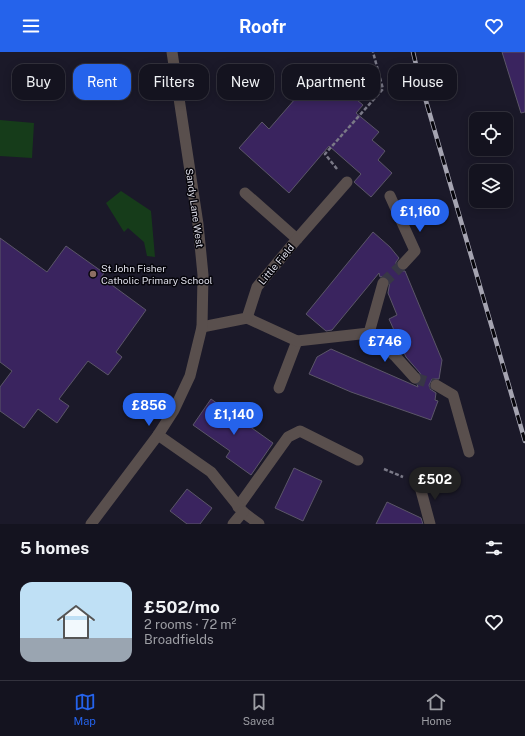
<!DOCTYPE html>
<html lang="en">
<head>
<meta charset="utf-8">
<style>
	body { margin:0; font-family:"Public Sans",sans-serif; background:#1d1c28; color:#f1f3f6; height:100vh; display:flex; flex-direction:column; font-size:15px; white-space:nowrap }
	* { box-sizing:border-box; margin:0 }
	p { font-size:13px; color:#9d9ea4 }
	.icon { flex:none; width:22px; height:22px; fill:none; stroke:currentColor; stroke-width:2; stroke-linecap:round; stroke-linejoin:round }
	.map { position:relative; height:472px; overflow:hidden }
	.sheet { display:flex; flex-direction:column; background:#14131f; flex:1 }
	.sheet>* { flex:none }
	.guide { position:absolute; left:12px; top:12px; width:501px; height:36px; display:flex; gap:8px }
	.tools { position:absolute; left:469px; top:60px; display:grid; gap:8px }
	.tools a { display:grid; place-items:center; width:44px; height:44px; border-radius:8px; background:#14131f; box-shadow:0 2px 10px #0003,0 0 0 1px #33323d; font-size:20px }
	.price { position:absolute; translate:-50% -34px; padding:0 9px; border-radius:14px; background:#2563eb; color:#fff; font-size:13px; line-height:26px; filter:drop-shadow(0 1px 2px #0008) }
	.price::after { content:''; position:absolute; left:50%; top:24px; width:12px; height:9px; margin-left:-6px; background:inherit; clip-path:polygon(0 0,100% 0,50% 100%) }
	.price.on { background:#222; color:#fff }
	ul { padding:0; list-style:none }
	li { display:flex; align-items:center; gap:12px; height:100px; padding:0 20px }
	li span { display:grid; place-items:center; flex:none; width:112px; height:80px; border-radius:12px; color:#555 }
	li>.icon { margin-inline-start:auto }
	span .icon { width:48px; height:48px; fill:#fffc; stroke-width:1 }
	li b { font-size:17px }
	h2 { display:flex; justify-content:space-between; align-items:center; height:48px; padding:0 20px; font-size:17px }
	.pill { padding:0 14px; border-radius:12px; background:#14131f; box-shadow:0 2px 10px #0003,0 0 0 1px #33323d; font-size:14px; line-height:36px }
	.pill.on { background:#2563eb; color:#fff }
	header { display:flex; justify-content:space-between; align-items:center; height:52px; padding:0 20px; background:#2563eb; color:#fff; font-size:18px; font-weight:700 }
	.menu { display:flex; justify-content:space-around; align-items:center; height:56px; border-top:1px solid #33323d; background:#14131f; font-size:11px; color:#9d9ea4 }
	.menu a { display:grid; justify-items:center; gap:2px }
	.menu .on { color:#2563eb }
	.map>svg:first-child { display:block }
</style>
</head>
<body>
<header><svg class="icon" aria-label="menu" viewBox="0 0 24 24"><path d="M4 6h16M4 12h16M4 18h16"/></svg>Roofr<svg class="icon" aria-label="heart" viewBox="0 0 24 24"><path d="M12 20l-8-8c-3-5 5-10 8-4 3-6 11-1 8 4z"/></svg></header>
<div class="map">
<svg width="525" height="472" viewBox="0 0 525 472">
	<rect width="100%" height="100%" fill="#1b1929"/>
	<g fill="#163c1a">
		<polygon points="0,68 34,71 32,106 0,104"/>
		<polygon points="121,139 151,159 155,205 147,204 144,190 128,176 124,180 106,151"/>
	</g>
	<g fill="#3a245f" stroke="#5b5668">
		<polygon points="502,0 525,0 525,60 521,61"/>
		<polygon points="314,12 363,53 356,61 379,80 372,88 385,99 378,108 392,121 371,145 354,130 361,122 329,94 289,141 239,96 262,70 269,77 302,39 296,34"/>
		<polygon points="373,180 390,195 399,206 396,210 396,214 401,219 405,219 442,308 439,327 432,327 429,333 430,337 436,341 435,348 438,349 431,368 351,340 309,322 317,305 331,297 418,335 417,332 421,328 422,325 420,321 406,305 389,267 397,263 388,241 390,229 385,224 380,225 379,221 332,278 326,279 306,262"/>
		<polygon points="0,186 47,220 66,194 104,221 101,225 146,258 116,300 122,305 108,323 88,309 59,347 69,354 57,371 38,357 24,376 0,359 0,335 12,319 0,310"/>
		<polygon points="211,347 273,391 251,423 226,405 230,399 193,373"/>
		<polygon points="294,416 322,429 303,469 275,456"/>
		<polygon points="187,437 212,456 200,472 187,472 170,459"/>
		<polygon points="387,450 421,466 423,472 376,472"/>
	</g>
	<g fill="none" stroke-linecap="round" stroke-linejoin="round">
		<g stroke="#383746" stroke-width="11" stroke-dasharray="11 5.5" stroke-linecap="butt">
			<polyline points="383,231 403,212"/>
			<polyline points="415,326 436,333"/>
		</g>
		<g stroke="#7a7987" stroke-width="2.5" stroke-dasharray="4 2" stroke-linecap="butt">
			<polyline points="337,117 325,102 383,37 373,0"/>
			<polyline points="384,417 403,425"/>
		</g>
		<g stroke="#594f4d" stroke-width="11">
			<polyline points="245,141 297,187"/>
			<polyline points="279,336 297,289"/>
			<polyline points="238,455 288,385 300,379 358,408"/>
		</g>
		<g stroke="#594f4d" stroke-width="11">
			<polyline points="390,144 415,199 403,212"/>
			<polyline points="247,266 297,289 369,281 383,231"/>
			<polyline points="202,275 247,266 257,235 297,187 347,130"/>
			<polyline points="369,281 396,305 415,326"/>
			<polyline points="436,333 453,343 469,400"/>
			<polyline points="158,383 211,420 243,460 259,472"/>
			<polyline points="419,431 430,472"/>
			<polyline points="233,472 243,460"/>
		</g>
		<polyline stroke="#594f4d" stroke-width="11" points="91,472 158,383 174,358 190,324 202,275 203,223 198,172 172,0"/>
		<g stroke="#a5a4b1" stroke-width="4.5">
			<polyline id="rail" points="413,0 419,25 525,389"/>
		</g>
		<use href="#rail" stroke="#06050b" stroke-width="3" stroke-dasharray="9" stroke-linecap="butt"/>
	</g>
	<circle fill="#8d6e63" stroke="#06050b" stroke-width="1.5" cx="93" cy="222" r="4"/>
	<g text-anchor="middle" stroke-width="3" stroke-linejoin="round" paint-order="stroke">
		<g font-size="10" fill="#dfdfea" stroke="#06050b">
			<text transform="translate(195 156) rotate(82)" y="4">Sandy Lane West</text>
			<text transform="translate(276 212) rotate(-50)" y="4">Little Field</text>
		</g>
		<g font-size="10" fill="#dfdfea" stroke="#06050b" text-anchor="start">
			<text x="101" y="220">St John Fisher<tspan x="101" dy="12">Catholic Primary School</tspan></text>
		</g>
	</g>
</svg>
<div class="tools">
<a><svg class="icon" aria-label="locate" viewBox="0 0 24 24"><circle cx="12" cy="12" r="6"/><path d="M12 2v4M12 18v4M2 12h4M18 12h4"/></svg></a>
<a><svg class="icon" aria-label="layers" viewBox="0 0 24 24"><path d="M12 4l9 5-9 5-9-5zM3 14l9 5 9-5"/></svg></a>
</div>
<b class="price" style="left:420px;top:181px">£1,160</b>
<b class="price" style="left:385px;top:311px">£746</b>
<b class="price" style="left:149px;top:375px">£856</b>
<b class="price" style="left:234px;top:384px">£1,140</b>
<b class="price on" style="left:435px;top:449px">£502</b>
<div class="guide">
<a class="pill">Buy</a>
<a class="pill on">Rent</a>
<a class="pill">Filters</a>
<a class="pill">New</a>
<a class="pill">Apartment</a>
<a class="pill">House</a>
</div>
</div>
<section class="sheet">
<h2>5 homes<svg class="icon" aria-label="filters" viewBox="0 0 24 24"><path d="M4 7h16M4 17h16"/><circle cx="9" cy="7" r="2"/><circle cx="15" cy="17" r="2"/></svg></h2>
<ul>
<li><span style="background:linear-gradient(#bfe0f5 70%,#9aa5b1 0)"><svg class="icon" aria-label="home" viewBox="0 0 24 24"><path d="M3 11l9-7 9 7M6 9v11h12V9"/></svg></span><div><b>£502/mo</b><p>2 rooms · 72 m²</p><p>Broadfields</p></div><svg class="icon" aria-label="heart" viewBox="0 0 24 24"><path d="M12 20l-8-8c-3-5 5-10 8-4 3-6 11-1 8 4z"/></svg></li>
</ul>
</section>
<nav class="menu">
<a class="on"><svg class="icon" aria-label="map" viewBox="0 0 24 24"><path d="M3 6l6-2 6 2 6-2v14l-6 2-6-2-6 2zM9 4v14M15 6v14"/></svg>Map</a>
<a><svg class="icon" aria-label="saved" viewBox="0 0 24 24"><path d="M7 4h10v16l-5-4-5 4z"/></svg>Saved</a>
<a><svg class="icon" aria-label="home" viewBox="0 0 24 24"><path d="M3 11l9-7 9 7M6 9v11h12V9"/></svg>Home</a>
</nav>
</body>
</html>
